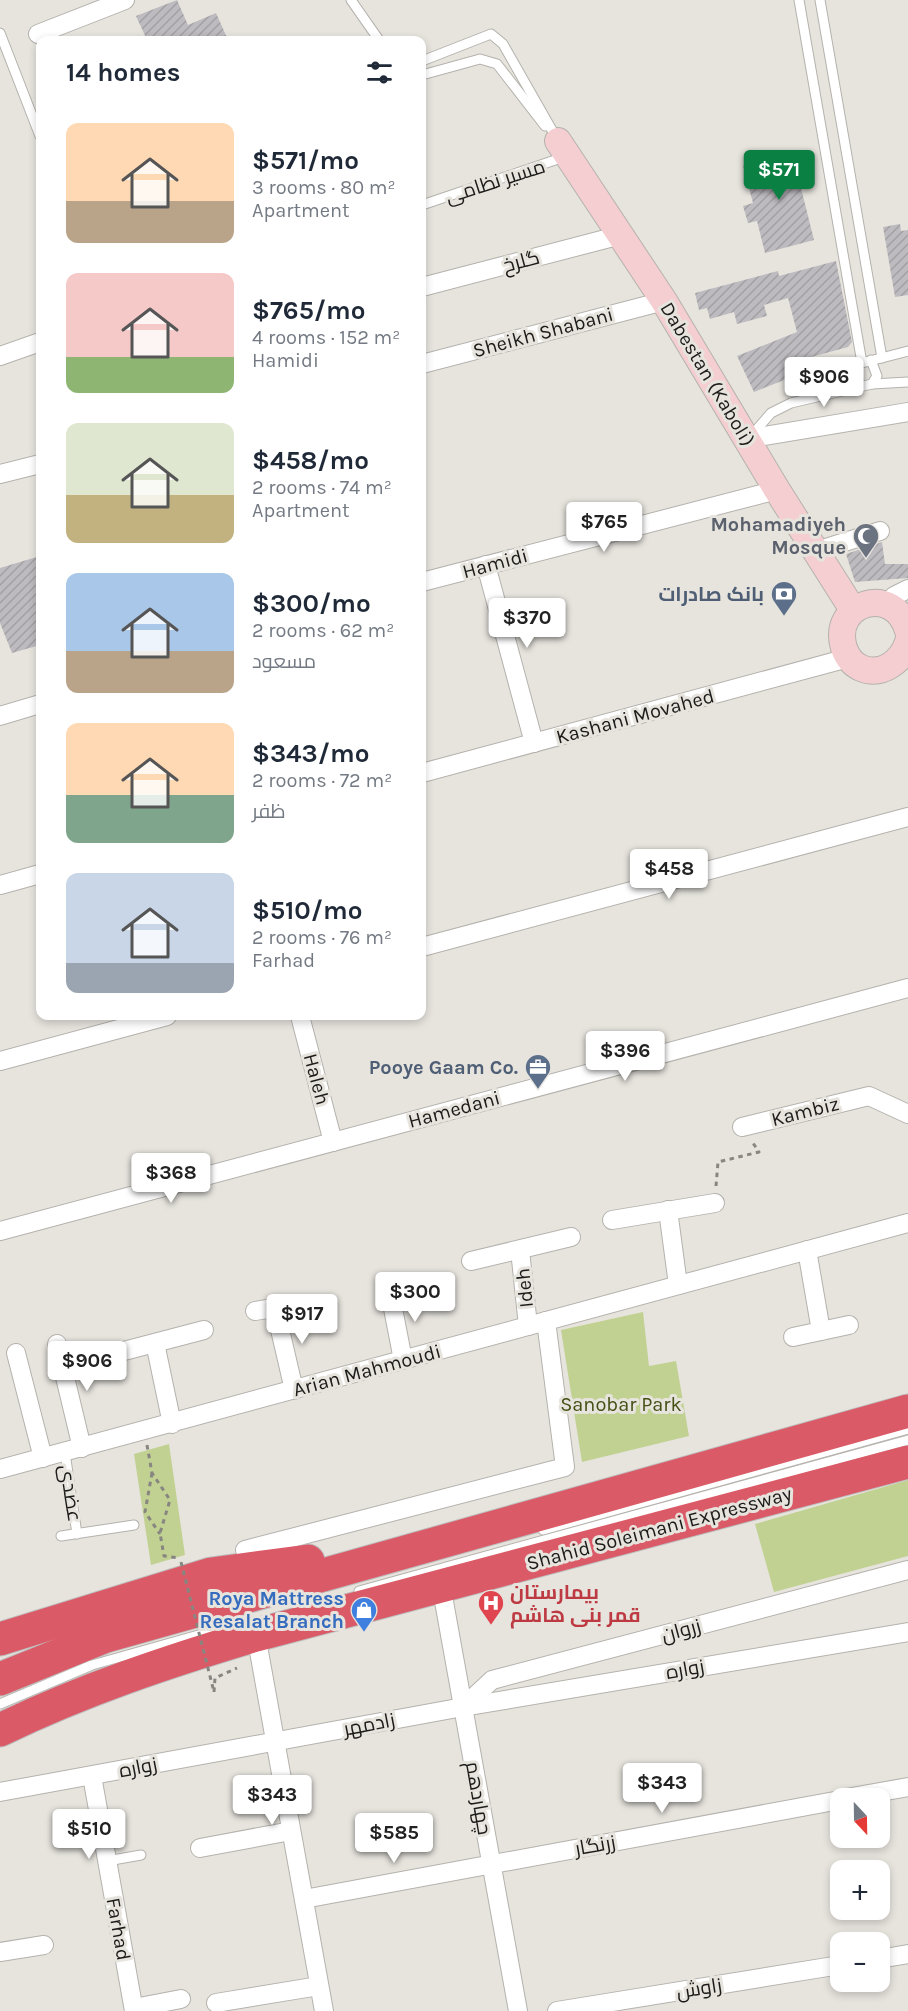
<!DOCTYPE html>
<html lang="en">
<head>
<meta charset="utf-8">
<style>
	body { margin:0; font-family:Karla,Cairo,sans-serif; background:#f6f6f7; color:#1f2937; height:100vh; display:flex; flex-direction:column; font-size:22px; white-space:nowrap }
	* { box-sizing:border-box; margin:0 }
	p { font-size:20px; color:#747a83 }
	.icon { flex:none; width:33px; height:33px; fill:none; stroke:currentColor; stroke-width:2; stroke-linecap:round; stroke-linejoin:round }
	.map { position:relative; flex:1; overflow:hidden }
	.side { position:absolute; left:36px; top:36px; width:390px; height:984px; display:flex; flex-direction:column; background:#fff; border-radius:12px; box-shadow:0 3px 9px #0003 }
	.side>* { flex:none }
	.needle { width:39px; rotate:158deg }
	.tools { position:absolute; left:830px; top:1788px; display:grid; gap:12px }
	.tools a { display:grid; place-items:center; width:60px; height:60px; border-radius:12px; background:#fff; box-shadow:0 3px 9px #0003; font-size:30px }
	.price { position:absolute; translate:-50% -51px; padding:0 14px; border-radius:6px; background:#fff; color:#222; font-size:20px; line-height:39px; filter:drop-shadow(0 2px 3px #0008) }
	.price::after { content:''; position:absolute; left:50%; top:36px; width:18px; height:14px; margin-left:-9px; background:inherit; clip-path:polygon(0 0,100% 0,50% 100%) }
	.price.selected { background:#0b8043; color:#fff }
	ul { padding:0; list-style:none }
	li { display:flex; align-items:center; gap:18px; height:150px; padding:0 30px }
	li span { display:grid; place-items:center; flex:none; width:168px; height:120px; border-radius:12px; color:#555 }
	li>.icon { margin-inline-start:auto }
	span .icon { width:72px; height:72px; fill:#fffc; stroke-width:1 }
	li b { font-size:26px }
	h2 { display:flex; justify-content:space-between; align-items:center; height:72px; padding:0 30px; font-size:26px }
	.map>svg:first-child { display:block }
</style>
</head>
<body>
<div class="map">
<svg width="908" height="2011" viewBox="0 0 908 2011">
	<defs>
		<pattern id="building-hatch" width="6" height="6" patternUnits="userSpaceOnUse" patternTransform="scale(1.5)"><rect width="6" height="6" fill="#bebbc0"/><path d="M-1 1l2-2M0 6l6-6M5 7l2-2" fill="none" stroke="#a3a0a4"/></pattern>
	</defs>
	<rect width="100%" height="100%" fill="#e7e4de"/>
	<g fill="#c1d192">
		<polygon points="643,1312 649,1366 676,1361 689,1436 582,1462 561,1330"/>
		<polygon points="169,1444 185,1555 151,1565 134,1454"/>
		<polygon points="908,1480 908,1556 774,1592 755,1524"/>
	</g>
	<g fill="url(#building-hatch)">
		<polygon points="177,0 188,25 216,13 228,40 147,40 136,16"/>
		<polygon points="803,150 809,177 799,180 814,240 765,253 757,221 748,223 743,206 753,203 743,166"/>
		<polygon points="900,224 901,231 908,230 908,295 895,297 883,227"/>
		<polygon points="836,261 852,342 848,347 804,359 807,371 754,392 737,356 797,332 788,298 764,305 767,316 737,324 734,312 710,319 707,308 699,310 695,293 778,271 779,276"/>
		<polygon points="882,542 885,564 908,564 908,578 855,582 846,554"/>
		<polygon points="40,556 40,645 12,653 0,623 0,568"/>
	</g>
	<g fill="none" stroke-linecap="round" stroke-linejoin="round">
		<g stroke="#b5b2ad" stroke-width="11">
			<g id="lane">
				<polyline points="351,0 379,40"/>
				<polyline points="799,0 862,363 908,351"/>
				<polyline points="820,0 882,358"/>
				<polyline points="0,33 40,136"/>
				<polyline points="422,61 491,34 503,44 557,139"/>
				<polyline points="422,75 480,59 497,64 545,126"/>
				<polyline points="422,205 567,156"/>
				<polyline points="872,384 908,382"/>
				<polyline points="751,436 771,413 791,403 872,384 877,376 871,360"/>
				<polyline points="65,1453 77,1534"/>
				<polyline points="543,1530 908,1429"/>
				<polyline points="61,1536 134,1525"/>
				<polyline points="359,1591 908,1440"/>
				<polyline points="0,1704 92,1665 248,1621"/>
				<polyline points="107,1861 141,1855"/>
			</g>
		</g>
		<g stroke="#b5b2ad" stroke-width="20">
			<g id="street">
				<polyline points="38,34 125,0"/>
				<polyline points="422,287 621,235"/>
				<polyline points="0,356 40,342"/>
				<polyline points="422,364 664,301"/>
				<polyline points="747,439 908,412"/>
				<polyline points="0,474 40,464"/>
				<polyline points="816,551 880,531"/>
				<polyline points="486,565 534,743"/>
				<polyline points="422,582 777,490"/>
				<polyline points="888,605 894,596 908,589"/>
				<polyline points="0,716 40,704"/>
				<polyline points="422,773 848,658"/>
				<polyline points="0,885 40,874"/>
				<polyline points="422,947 908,817"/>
				<polyline points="300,1016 333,1142"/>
				<polyline points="0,1061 167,1016"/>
				<polyline points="742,1127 869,1096 908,1114"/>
				<polyline points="668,1210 678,1285"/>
				<polyline points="612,1220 715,1203"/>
				<polyline points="0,1231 908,988"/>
				<polyline points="520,1250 528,1326"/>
				<polyline points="807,1250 821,1331"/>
				<polyline points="471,1261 571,1237"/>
				<polyline points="390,1293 403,1360"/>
				<polyline points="275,1308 294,1390"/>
				<polyline points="255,1311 298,1304"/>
				<polyline points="793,1337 849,1325"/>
				<polyline points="155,1343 172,1424"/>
				<polyline points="57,1344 82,1448"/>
				<polyline points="16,1353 43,1458"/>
				<polyline points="101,1357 204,1330"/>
				<polyline points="0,1469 908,1223"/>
				<polyline points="245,1550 565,1467 546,1321"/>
				<polyline points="441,1585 518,2011"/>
				<polyline points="256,1635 324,2011"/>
				<polyline points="463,1707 492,1680 908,1570"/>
				<polyline points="92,1776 134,2011"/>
				<polyline points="0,1792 463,1707 908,1632"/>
				<polyline points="846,1798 908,1787"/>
				<polyline points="200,1848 291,1831"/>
				<polyline points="304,1899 840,1800"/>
				<polyline points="0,1952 44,1945"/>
				<polyline points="879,1959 908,1954"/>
				<polyline points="216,2003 319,1986"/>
				<polyline points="134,2008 181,1999"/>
				<polyline points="557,2011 840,1965"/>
			</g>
		</g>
		<g stroke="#b5b2ad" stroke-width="28">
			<g id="secondary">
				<polyline points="558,141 664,301 777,490 853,610"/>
				<path d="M908 631C895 583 830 602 844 648 847 657 852 664 861 668 882 677 902 661 908 642"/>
			</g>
		</g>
		<g stroke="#bfbfbf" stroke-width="35">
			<g id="highway">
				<polyline points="0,1639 211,1574 308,1561"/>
				<polyline points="0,1679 106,1636 908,1411"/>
				<path d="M0 1730C82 1690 169 1661 256 1635L908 1462"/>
			</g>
		</g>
		<g stroke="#888681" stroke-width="3" stroke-dasharray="4.5 4.5" stroke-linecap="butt">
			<polyline points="716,1186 718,1162 759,1152 751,1140"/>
			<polyline points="147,1445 152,1473 170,1500 160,1533 164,1556 180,1558"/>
			<polyline points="152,1473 145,1512 160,1534"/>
			<polyline points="214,1692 215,1678 237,1668"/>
		</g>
		<use href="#lane" stroke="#fff" stroke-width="9"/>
		<use href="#street" stroke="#fff" stroke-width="18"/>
		<use href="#secondary" stroke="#f4ced1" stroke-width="26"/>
		<use href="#highway" stroke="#da5b67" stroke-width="33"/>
		<polyline stroke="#888681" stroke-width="3" stroke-dasharray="4.5 4.5" stroke-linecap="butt" points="181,1562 214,1692"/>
	</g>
	<defs>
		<g id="mosque-pin" transform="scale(1.35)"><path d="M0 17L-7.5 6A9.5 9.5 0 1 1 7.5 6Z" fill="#6b7280" stroke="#e7e4de"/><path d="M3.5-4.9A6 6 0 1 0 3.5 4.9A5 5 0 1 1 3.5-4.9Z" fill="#fff"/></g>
		<g id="bank-pin" transform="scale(1.35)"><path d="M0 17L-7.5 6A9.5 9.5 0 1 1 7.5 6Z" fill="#5c6f8a" stroke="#e7e4de"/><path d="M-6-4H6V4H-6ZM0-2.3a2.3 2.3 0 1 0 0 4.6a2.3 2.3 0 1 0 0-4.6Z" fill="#fff"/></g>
		<g id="office-pin" transform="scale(1.35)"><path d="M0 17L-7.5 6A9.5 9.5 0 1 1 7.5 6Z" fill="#5c6f8a" stroke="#e7e4de"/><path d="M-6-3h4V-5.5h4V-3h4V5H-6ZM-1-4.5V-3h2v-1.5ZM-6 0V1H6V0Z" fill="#fff"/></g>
		<g id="hospital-pin" transform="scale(1.35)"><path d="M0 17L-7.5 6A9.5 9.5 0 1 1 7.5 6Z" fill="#e0444e" stroke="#e7e4de"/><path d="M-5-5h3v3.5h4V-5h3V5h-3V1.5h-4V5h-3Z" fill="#fff"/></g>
		<g id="shop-pin" transform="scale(1.35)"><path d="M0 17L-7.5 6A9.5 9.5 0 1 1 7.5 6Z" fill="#3f7fe0" stroke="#e7e4de"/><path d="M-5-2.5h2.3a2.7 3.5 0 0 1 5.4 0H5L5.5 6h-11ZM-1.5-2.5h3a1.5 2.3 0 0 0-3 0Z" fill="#fff"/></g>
	</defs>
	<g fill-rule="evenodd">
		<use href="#mosque-pin" x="866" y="536"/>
		<use href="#bank-pin" x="784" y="594"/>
		<use href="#office-pin" x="538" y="1067"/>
		<use href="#hospital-pin" x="491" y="1603"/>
		<use href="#shop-pin" x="364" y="1610"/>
	</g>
	<g text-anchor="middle" stroke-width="6" stroke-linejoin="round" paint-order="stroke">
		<g font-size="20" fill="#1c1b19" stroke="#e7e4de">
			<text transform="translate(495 181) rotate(-18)" y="7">مسیر نظامی</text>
			<text transform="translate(521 261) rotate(-15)" y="7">گلرخ</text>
			<text transform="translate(543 332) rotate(-15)" y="7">Sheikh Shabani</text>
			<text transform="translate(708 374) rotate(59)" y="7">Dabestan (Kaboli)</text>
			<text transform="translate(495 563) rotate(-15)" y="7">Hamidi</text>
			<text transform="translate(635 716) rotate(-15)" y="7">Kashani Movahed</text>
			<text transform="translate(317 1079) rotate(75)" y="7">Haleh</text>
			<text transform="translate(454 1109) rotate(-15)" y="7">Hamedani</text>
			<text transform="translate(805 1111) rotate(-14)" y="7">Kambiz</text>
			<text transform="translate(524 1288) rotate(-96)" y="7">Ideh</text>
			<text transform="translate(367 1370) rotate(-15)" y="7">Arian Mahmoudi</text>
			<text transform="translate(71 1493) rotate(81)" y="7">عضدی</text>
			<text transform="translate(659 1528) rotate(-15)" y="7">Shahid Soleimani Expressway</text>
			<text transform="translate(681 1630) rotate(-15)" y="7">زروان</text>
			<text transform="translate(685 1669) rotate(-10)" y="7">زواره</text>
			<text transform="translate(369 1724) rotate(-11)" y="7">زادمهر</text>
			<text transform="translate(138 1767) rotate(-11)" y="7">زواره</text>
			<text transform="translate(479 1798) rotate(80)" y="7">چهاردهم</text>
			<text transform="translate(595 1845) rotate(-10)" y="7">زرنگار</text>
			<text transform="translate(119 1929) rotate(80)" y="7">Farhad</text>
			<text transform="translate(699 1988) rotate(-9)" y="7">زاوش</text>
		</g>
		<g font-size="20" font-weight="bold" fill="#5b616d" stroke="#e7e4de" text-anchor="end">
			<text x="846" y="531">Mohamadiyeh<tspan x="846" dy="23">Mosque</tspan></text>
		</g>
		<g font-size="20" font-weight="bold" fill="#4e5e75" stroke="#e7e4de" text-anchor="end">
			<text x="764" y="601">بانک صادرات</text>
			<text x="518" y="1074">Pooye Gaam Co.</text>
		</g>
		<g font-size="20" fill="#444f14" stroke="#e7e4de">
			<text x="621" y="1411">Sanobar Park</text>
		</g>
		<g font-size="20" font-weight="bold" fill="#be3a42" stroke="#e7e4de" text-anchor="start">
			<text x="510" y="1599">بیمارستان<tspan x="510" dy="23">قمر بنی هاشم</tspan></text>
		</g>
		<g font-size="20" font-weight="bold" fill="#366cbe" stroke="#e7e4de" text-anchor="end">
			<text x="344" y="1605">Roya Mattress<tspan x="344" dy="23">Resalat Branch</tspan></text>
		</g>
	</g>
</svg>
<div class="tools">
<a><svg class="needle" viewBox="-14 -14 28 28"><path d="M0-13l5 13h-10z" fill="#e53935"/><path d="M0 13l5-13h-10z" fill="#747a83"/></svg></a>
<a>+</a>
<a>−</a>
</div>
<b class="price selected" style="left:779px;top:201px">$571</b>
<b class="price" style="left:824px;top:408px">$906</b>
<b class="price" style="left:604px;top:553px">$765</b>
<b class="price" style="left:527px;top:649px">$370</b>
<b class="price" style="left:669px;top:900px">$458</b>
<b class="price" style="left:625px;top:1082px">$396</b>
<b class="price" style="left:171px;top:1204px">$368</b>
<b class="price" style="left:415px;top:1323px">$300</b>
<b class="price" style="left:302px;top:1345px">$917</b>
<b class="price" style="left:87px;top:1392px">$906</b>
<b class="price" style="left:662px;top:1814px">$343</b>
<b class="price" style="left:272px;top:1826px">$343</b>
<b class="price" style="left:89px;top:1860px">$510</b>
<b class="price" style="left:394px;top:1864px">$585</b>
<section class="side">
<h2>14 homes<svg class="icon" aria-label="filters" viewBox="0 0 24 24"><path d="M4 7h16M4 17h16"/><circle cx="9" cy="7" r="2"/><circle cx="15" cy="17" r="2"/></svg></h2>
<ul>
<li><span style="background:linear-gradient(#ffd9b3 65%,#b9a48a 0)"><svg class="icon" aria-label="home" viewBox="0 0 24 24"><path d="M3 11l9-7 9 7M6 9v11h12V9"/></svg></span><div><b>$571/mo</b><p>3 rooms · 80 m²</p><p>Apartment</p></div></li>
<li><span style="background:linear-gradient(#f6c9c9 70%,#8fb573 0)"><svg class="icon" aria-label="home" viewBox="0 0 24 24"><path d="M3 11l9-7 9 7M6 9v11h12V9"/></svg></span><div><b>$765/mo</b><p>4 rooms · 152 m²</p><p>Hamidi</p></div></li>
<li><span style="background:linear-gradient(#dfe7d0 60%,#c2b280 0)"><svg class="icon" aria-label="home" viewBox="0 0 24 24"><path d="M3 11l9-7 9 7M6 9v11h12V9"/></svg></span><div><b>$458/mo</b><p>2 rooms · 74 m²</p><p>Apartment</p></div></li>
<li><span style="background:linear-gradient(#a9c7e8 65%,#b9a48a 0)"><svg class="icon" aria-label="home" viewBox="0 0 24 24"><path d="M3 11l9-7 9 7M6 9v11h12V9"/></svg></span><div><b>$300/mo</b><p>2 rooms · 62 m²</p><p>مسعود</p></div></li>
<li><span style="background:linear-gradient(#ffd9b3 60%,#7fa58c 0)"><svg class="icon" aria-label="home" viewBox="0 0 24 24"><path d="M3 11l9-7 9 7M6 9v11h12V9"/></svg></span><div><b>$343/mo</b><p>2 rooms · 72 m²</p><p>ظفر</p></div></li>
<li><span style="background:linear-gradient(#c9d6e8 75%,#9aa5b1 0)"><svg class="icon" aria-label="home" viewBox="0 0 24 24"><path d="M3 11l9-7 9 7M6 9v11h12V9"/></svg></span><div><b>$510/mo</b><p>2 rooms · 76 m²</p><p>Farhad</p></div></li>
</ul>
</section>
</div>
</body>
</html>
